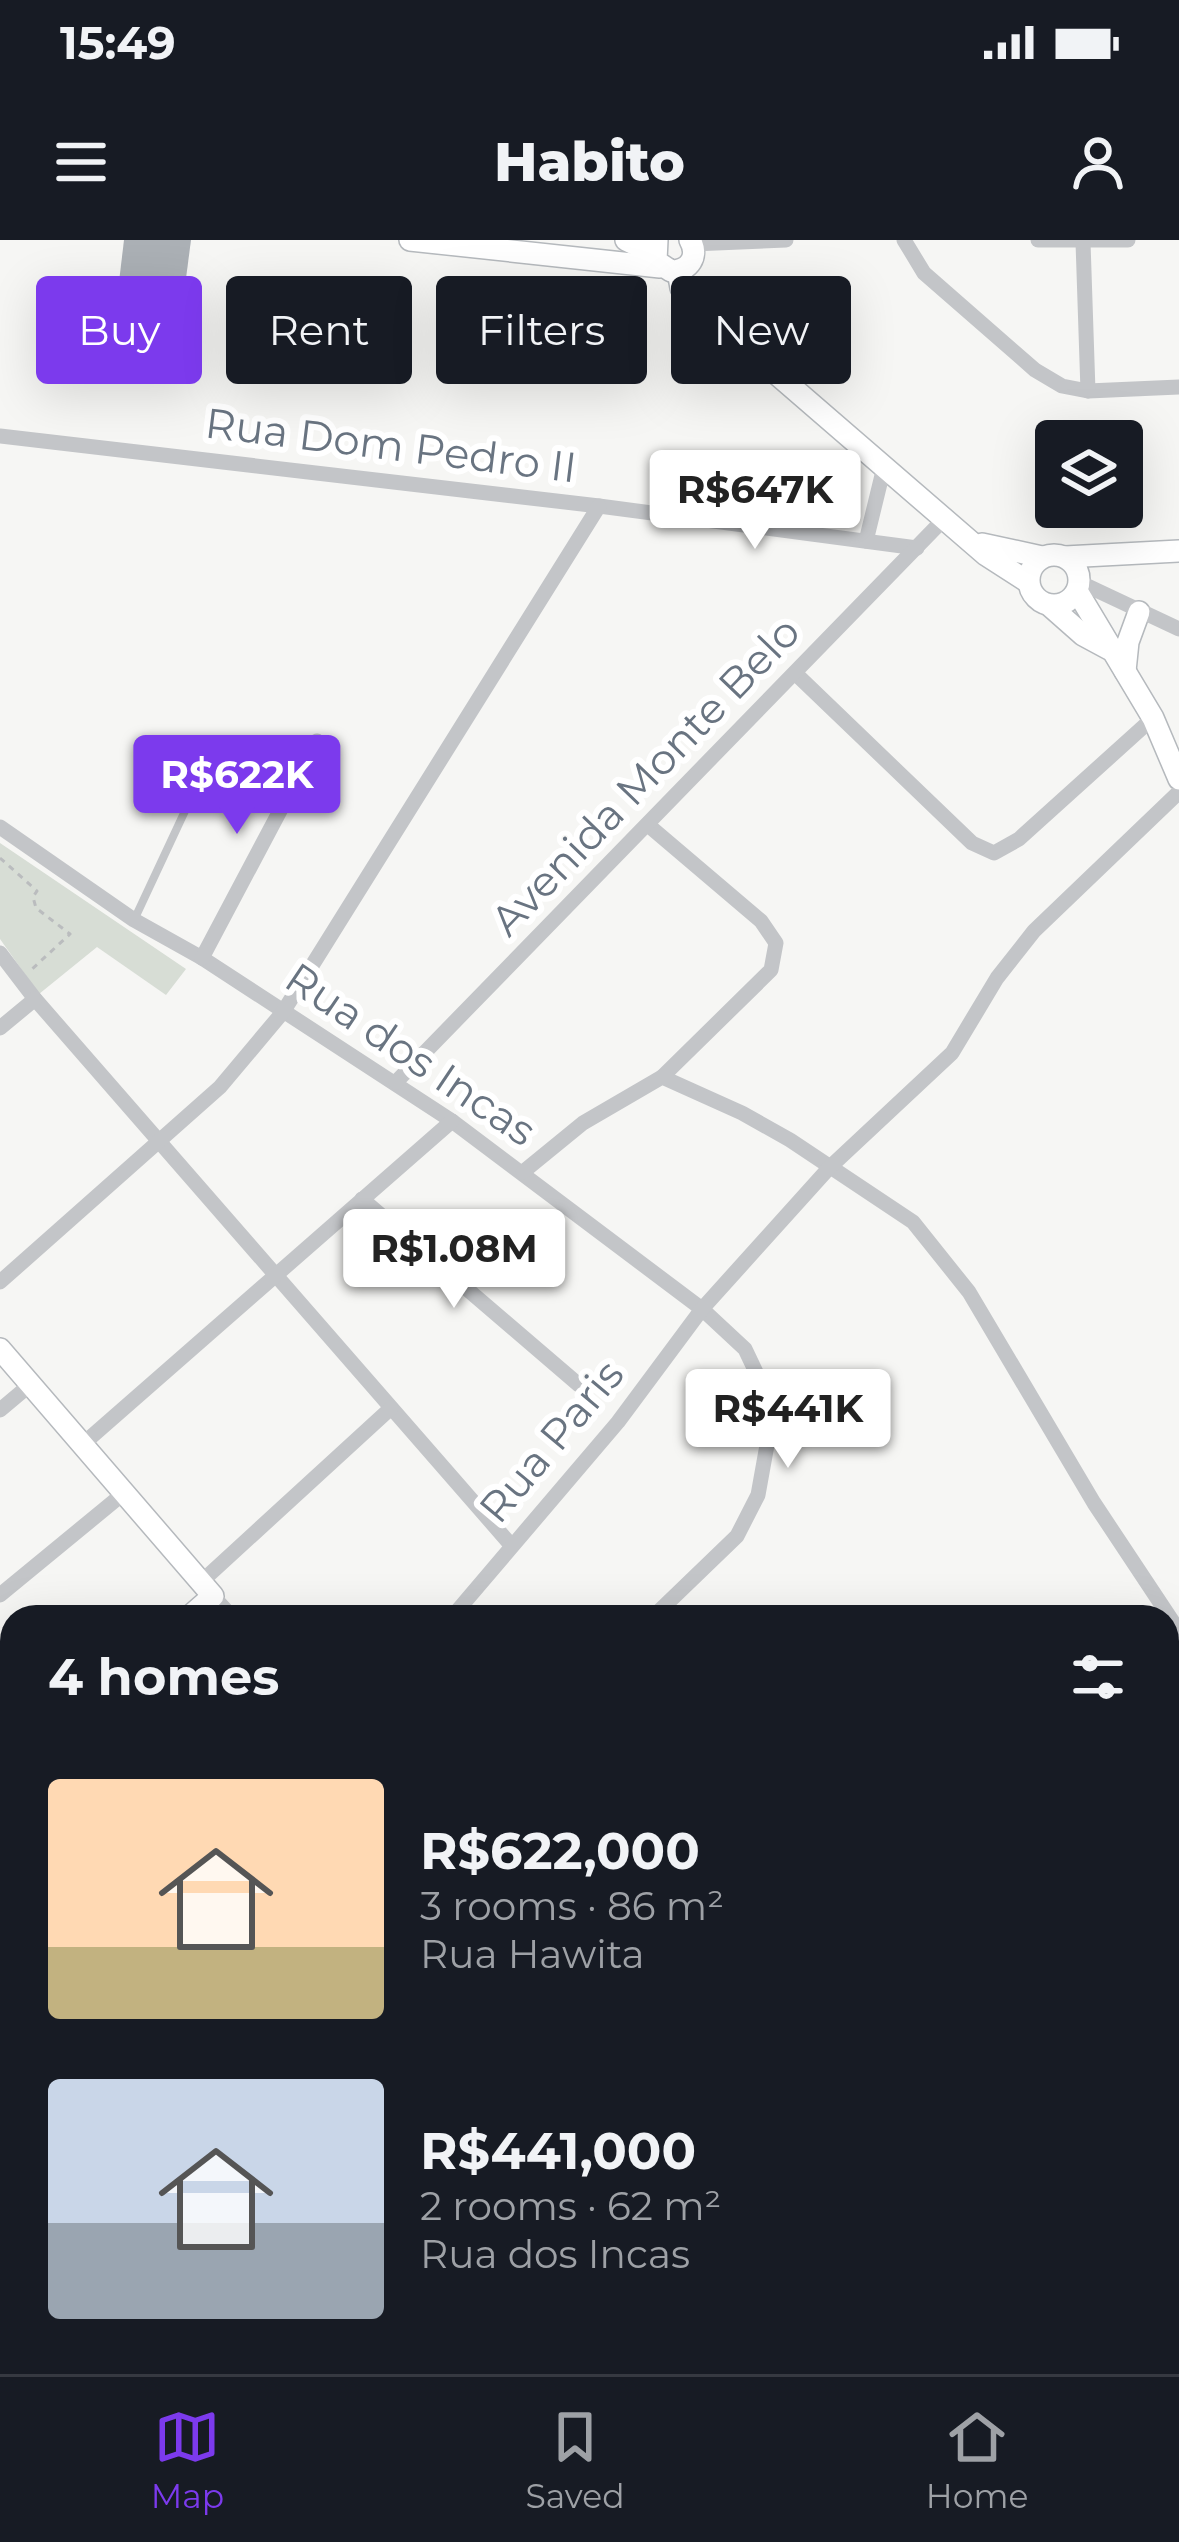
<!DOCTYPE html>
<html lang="en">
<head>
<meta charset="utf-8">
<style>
	body { margin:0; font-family:Montserrat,sans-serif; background:#242831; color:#f1f3f6; height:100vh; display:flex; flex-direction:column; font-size:45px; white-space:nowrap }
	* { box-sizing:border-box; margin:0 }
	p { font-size:39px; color:#9ea1a6 }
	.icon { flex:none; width:66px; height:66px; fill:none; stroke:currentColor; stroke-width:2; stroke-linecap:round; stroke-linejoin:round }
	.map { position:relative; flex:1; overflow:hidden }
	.panel { position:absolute; left:0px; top:1365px; width:1179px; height:771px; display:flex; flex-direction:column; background:#171b24; border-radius:36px 36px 0 0; box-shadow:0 12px 48px #0002 }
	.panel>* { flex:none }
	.hud { position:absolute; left:36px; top:36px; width:1107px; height:108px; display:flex; gap:24px }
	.tools { position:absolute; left:1035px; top:180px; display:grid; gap:24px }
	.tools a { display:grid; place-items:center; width:108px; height:108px; border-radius:12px; background:#171b24; box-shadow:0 12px 48px #0002; font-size:60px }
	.price { position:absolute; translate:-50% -102px; padding:0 27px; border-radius:12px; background:#fff; color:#222; font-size:39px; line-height:78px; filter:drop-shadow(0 3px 6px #0008) }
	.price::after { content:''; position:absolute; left:50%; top:72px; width:36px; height:27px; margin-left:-18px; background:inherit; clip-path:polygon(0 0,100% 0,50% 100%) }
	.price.selected { background:#7c3aed; color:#fff }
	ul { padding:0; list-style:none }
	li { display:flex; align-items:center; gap:36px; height:300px; padding:0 48px }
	li span { display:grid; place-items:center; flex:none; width:336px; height:240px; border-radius:12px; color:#555 }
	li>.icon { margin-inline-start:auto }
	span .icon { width:144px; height:144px; fill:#fffc; stroke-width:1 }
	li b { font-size:51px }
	h2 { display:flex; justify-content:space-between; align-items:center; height:144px; padding:0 48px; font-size:51px }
	.tag { padding:0 42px; border-radius:12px; background:#171b24; box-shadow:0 12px 48px #0002; font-size:42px; line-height:108px }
	.tag.selected { background:#7c3aed; color:#fff }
	.status { display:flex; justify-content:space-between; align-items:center; height:84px; padding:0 60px; background:#171b24; direction:ltr }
	.status svg { height:33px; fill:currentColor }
	header { display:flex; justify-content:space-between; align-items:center; height:156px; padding:0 48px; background:#171b24; font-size:54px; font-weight:800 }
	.tabs { display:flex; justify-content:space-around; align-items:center; height:168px; border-top:3px solid #363941; background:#171b24; font-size:33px; color:#9ea1a6 }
	.tabs a { display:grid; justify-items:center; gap:6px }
	.tabs .selected { color:#7c3aed }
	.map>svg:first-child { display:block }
</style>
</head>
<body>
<div class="status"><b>15:49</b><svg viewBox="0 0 49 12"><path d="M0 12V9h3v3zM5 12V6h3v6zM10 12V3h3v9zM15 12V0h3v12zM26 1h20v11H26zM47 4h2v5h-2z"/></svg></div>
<header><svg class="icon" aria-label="menu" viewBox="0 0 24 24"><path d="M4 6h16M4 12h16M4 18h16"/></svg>Habito<svg class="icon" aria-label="person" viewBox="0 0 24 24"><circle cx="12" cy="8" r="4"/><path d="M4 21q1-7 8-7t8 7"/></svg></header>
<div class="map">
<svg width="1179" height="2134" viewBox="0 0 1179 2134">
	<rect width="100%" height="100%" fill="#f6f6f4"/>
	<polygon fill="#d7ddd5" points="0,603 186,729 166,755 97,707 39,754 0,699"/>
	<polygon fill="#abb0b5" points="124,0 191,0 179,92 114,84"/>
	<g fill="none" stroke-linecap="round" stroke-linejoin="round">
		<g stroke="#b5b9bd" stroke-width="24">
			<g id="secondary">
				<polyline points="410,0 660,27"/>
				<polyline points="626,0 653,13"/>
				<path d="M657 0 656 21 671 31C690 31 699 16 690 0"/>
				<polyline points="678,31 681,48 691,60 986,315 1028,342"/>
				<polyline points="982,304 1042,317"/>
				<circle cx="1054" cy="340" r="25"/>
				<polyline points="1065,317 1179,311"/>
				<polyline points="1077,351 1153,478 1179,539"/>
				<polyline points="1049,365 1083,395 1109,409"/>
				<polyline points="1125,431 1128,402 1139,372"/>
				<polyline points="0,1109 213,1356 189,1377"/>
				<polyline points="0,1539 12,1528"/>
			</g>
		</g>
		<g stroke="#babcbe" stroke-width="3" stroke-dasharray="6 6" stroke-linecap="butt">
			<polyline points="0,618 37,651 33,657 36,668 70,694 31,730"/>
			<polyline points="0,1603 12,1613"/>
			<polyline points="98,2124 109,2134"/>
		</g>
		<g stroke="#c3c5c8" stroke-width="8">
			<polyline points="135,678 199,541"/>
			<polyline points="0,1577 12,1587"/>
		</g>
		<g stroke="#c3c5c8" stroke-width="15">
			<polyline points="904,0 924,33 1035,130 1062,146 1088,151 1179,147"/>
			<polyline points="1038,0 1128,0"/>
			<polyline points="1083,2 1088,151"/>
			<polyline points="693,4 786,0"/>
			<polyline points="0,196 599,266 917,308"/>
			<polyline points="866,301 884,227"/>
			<polyline points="1079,342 1179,389"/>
			<polyline points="796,434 972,603 994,613 1019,599 1153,478"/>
			<polyline points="648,585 761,681 776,703 771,730 662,837"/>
			<polyline points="0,587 134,680 202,718 452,881 702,1069 745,1109 764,1149 767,1205 758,1255 737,1296 653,1377"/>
			<polyline points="0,713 35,759 511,1305"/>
			<polyline points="202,718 317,501"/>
			<polyline points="0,788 35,759"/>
			<polyline points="396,842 945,278"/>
			<polyline points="523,932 583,883 662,837 742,873 790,900 913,982 969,1052 1094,1263 1179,1391"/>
			<polyline points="362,959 579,1145"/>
			<polyline points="0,1042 220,847 283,772 599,266"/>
			<polyline points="0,1170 31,1144"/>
			<polyline points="83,1204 452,881"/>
			<polyline points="200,1343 391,1168"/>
			<polyline points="0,1355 124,1253"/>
			<polyline points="213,1356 232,1377"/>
			<polyline points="452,1377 618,1182 702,1069 829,928 952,813 997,738 1034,691 1179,552"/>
			<polyline points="1167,1508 1179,1504"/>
			<polyline points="1167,1660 1179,1659"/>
			<polyline points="0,1736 12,1759"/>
			<polyline points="1167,1937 1179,1930"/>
			<polyline points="289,2124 305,2134"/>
			<polyline points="1033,2124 1049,2134"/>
			<polyline points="597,2134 608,2124"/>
			<polyline points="985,2134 993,2124"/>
		</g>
		<use href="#secondary" stroke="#fff" stroke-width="21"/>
	</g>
	<g text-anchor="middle" stroke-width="12" stroke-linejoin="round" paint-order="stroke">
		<g font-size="42" fill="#697481" stroke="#fff">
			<text transform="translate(391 205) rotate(7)" y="15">Rua Dom Pedro II</text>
			<text transform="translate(645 536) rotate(-46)" y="15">Avenida Monte Belo</text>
			<text transform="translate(411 814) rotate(34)" y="15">Rua dos Incas</text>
			<text transform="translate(551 1201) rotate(-50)" y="15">Rua Paris</text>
		</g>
	</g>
</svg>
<div class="tools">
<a><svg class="icon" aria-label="layers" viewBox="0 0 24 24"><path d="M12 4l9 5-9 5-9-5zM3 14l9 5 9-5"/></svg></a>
</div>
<b class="price" style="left:755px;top:312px">R$647K</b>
<b class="price selected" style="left:237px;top:597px">R$622K</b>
<b class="price" style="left:454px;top:1071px">R$1.08M</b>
<b class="price" style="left:788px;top:1231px">R$441K</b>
<div class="hud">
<a class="tag selected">Buy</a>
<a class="tag">Rent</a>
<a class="tag">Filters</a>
<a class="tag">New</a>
</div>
<section class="panel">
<h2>4 homes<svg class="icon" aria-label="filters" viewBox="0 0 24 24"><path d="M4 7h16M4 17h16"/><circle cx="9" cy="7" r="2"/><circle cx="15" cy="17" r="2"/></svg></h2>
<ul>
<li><span style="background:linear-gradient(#ffd9b3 70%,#c2b280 0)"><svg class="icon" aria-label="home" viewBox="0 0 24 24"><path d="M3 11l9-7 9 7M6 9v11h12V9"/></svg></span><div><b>R$622,000</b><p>3 rooms · 86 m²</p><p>Rua Hawita</p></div></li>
<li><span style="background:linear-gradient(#c9d6e8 60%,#9aa5b1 0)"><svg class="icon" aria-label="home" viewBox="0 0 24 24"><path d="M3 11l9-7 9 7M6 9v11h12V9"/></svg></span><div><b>R$441,000</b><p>2 rooms · 62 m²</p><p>Rua dos Incas</p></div></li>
</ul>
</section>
</div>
<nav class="tabs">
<a class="selected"><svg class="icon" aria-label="map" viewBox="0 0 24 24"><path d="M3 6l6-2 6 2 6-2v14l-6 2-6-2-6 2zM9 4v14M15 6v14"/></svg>Map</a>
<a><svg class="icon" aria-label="saved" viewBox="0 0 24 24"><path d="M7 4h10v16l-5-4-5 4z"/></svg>Saved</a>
<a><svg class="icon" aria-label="home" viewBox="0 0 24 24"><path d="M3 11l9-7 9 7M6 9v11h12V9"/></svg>Home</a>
</nav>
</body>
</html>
